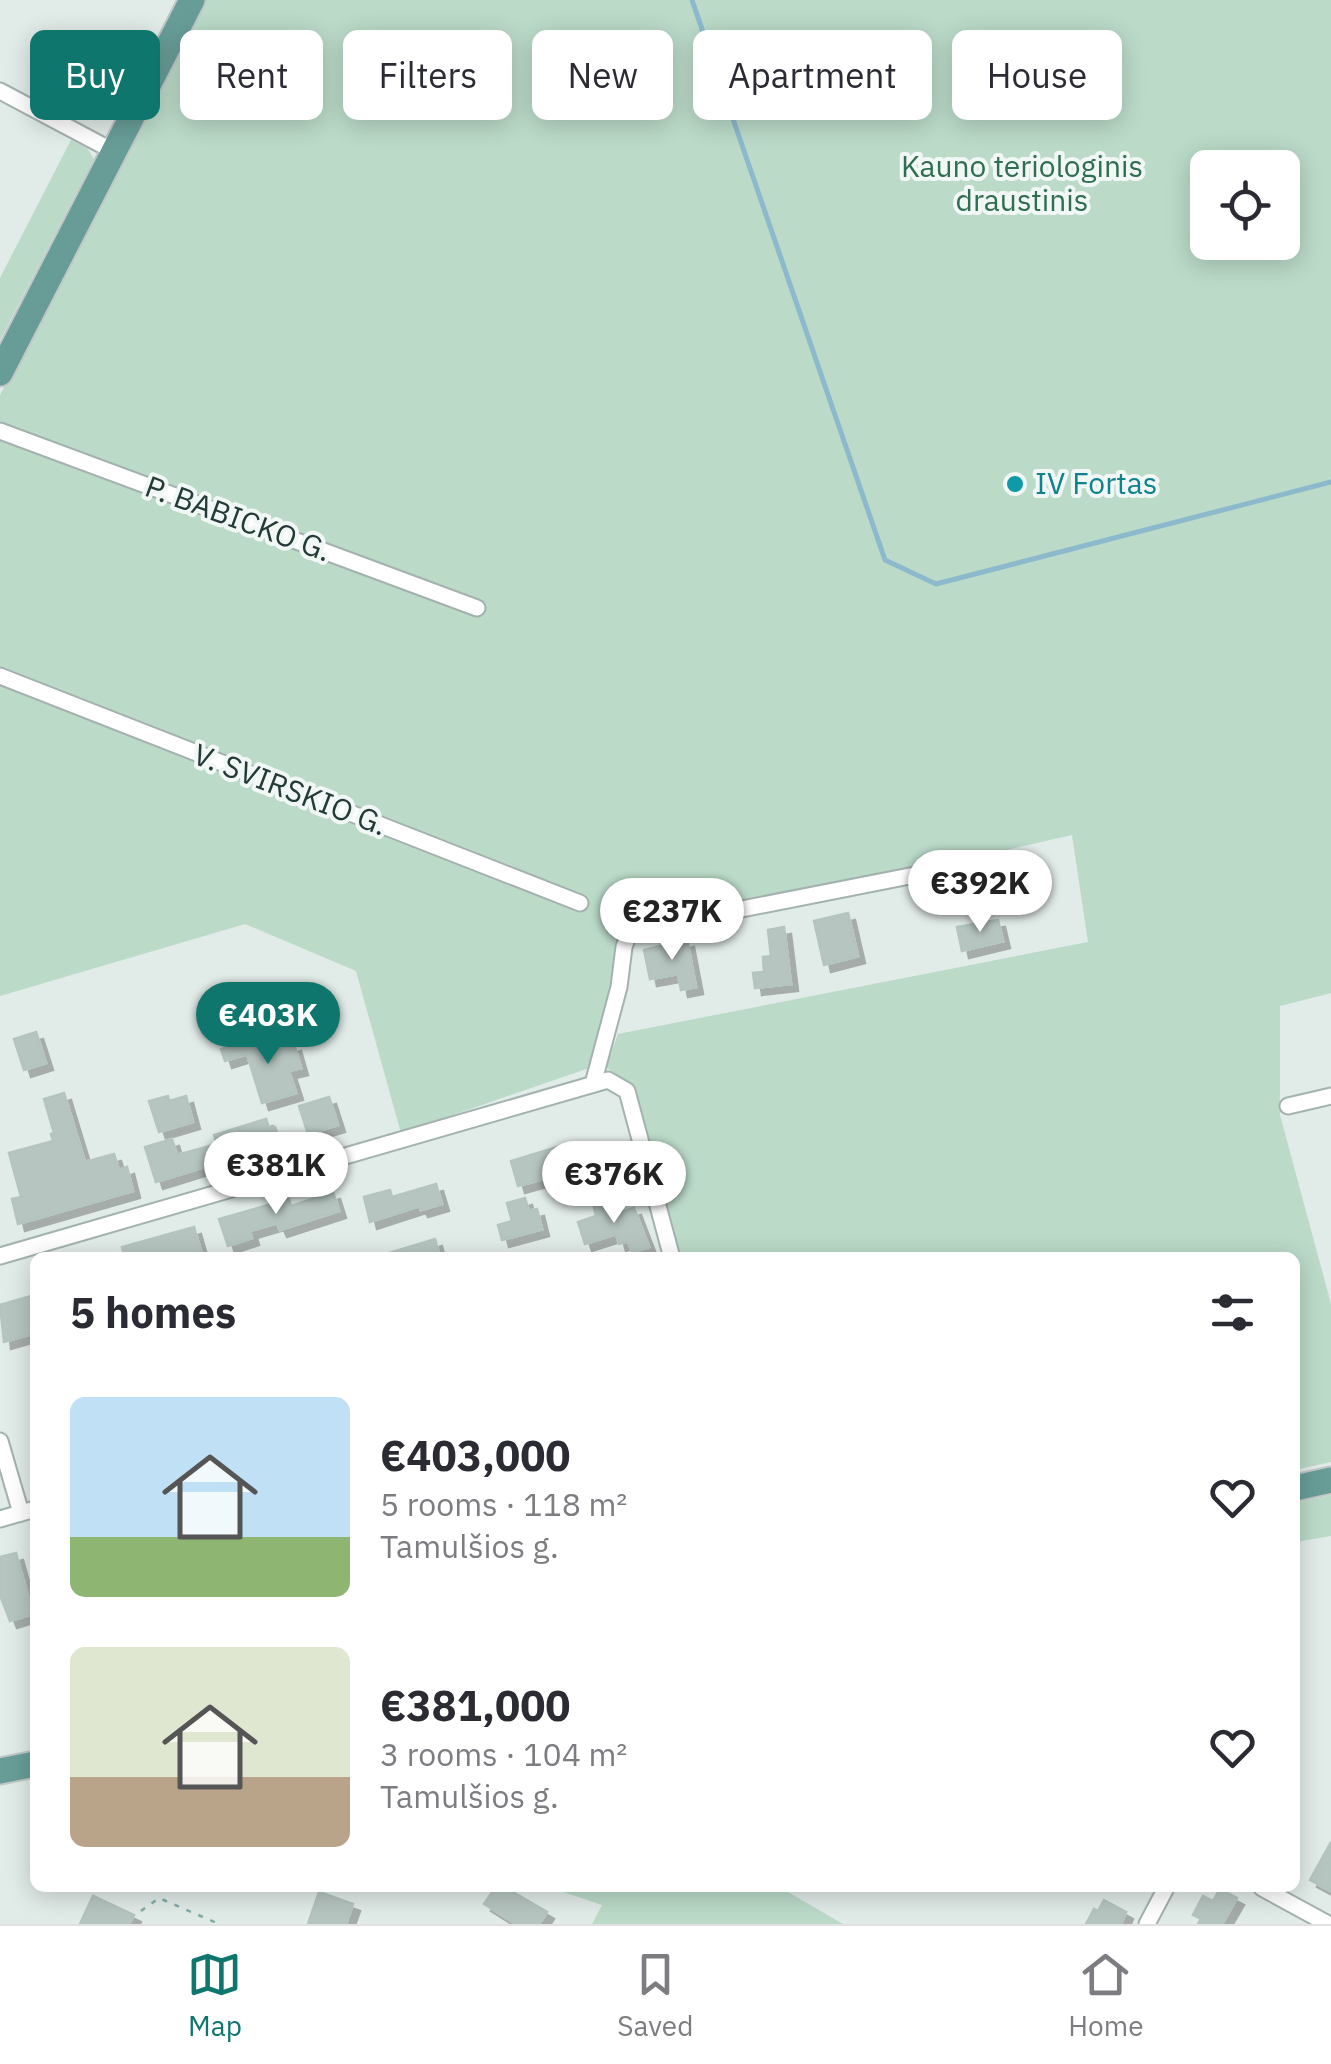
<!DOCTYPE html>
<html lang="en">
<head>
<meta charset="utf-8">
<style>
	body { margin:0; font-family:"IBM Plex Sans",sans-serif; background:#f2f2f3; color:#2b2b33; height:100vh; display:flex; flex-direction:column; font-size:38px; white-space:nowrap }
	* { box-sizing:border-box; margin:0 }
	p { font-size:32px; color:#7c7c81 }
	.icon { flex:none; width:55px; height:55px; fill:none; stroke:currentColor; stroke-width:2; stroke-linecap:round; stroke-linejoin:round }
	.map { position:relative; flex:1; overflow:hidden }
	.panel { position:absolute; left:30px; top:1252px; width:1270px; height:640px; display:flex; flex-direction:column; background:#fff; border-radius:15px; box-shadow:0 5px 25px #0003 }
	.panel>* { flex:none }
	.top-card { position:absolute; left:30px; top:30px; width:1272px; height:90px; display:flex; gap:20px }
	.fabs { position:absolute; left:1190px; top:150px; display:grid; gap:20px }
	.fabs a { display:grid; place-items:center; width:110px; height:110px; border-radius:15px; background:#fff; box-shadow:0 5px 25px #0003; font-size:50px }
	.price { position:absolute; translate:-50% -85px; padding:0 22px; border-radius:35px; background:#fff; color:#222; font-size:32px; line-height:65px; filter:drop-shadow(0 2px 5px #0008) }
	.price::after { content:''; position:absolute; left:50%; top:60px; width:30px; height:22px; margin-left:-15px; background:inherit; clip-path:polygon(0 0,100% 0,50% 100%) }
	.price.current { background:#0f766e; color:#fff }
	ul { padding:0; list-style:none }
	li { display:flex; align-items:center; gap:30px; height:250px; padding:0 40px }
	li span { display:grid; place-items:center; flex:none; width:280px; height:200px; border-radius:15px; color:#555 }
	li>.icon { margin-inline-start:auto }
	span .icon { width:120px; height:120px; fill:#fffc; stroke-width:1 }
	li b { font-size:42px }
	h2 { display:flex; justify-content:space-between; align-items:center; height:120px; padding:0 40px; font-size:42px }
	.chip { padding:0 35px; border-radius:15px; background:#fff; box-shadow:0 5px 25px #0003; font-size:35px; line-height:90px }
	.chip.current { background:#0f766e; color:#fff }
	.tabs { display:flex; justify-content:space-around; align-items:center; height:140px; border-top:2px solid #e1e1e2; background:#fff; font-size:28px; color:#7c7c81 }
	.tabs a { display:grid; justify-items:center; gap:5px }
	.tabs .current { color:#0f766e }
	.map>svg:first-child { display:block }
</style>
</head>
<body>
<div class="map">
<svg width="1331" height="1924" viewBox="0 0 1331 1924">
	<defs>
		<filter id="shadow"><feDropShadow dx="7" dy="7" stdDeviation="0" flood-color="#0004"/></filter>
	</defs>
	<rect width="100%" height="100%" fill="#e1ebe8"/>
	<g fill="#bbdac8" fill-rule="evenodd">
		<path d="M205 0H1331V993L1280 1006V1115L1331 1304V1462L1295 1470V1258L678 1257 634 1087 606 1067 618 1034 1088 942 1072 835 918 870 729 903 632 925 622 931 592 1067 401 1133 356 971 245 924 0 996V395ZM1208 168H1282V242H1208Z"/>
		<polygon points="71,140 87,148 94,159 0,340 0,278"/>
		<polygon points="1331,1495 1331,1536 1295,1542 1295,1503"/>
		<polygon points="551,1888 781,1888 843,1924 592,1924 602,1905"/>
	</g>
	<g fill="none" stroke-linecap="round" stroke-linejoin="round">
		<polyline stroke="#8cbacc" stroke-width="5" points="692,0 885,560 936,584 1331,482"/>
	</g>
	<g fill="#b7c5c1" stroke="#b4c4bf" stroke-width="2.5" filter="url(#shadow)">
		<polygon points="848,913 858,956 824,965 814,921"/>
		<polygon points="998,920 1003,941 962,951 957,927"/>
		<polygon points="784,927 791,984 755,988 753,973 764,972 763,957 771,956 768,930"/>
		<polygon points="687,940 696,987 681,990 678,974 650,979 644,950"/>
		<polygon points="36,1032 46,1063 24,1070 14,1039"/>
		<polygon points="261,1037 265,1052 294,1044 301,1068 289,1071 296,1093 262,1103 247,1054 225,1061 221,1049"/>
		<polygon points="64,1093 85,1162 114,1154 119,1170 127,1167 133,1191 18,1224 12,1199 21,1197 9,1153 53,1141 51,1134 54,1133 44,1099"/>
		<polygon points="168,1096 169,1101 186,1096 193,1122 159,1132 149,1101"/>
		<polygon points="329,1097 338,1125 308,1134 299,1106"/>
		<polygon points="266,1119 269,1128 275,1127 281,1144 274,1146 275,1149 257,1155 255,1147 223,1156 224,1161 156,1182 145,1147 172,1139 177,1155 217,1144 214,1135"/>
		<polygon points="560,1146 561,1152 572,1148 577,1163 549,1172 550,1177 518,1186 511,1161"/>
		<polygon points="436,1184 442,1204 421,1210 419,1206 370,1222 364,1197 390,1190 392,1197"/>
		<polygon points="333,1192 339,1211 280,1230 277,1223 250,1231 252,1238 228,1246 219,1219 289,1199 291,1206"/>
		<polygon points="525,1198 529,1211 537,1209 542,1229 502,1240 498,1225 512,1221 507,1203"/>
		<polygon points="613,1198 617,1213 634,1208 649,1247 632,1252 628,1241 619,1244 616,1234 585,1244 578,1222 596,1216 593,1203"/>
		<polygon points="194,1227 202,1255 125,1258 122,1247"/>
		<polygon points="435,1239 440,1258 386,1258 386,1254"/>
		<polygon points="35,1295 35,1333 4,1342 0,1305"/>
		<polygon points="16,1553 33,1614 10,1621 0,1595 0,1557"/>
		<polygon points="1331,1842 1331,1891 1310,1880"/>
		<polygon points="495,1888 506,1888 547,1912 539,1924 516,1924 484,1904"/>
		<polygon points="1220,1889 1237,1898 1222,1924 1198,1924 1201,1919 1193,1915 1203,1896 1213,1901"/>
		<polygon points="319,1892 353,1904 346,1924 308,1924"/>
		<polygon points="93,1896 134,1915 129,1924 80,1924"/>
		<polygon points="1104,1900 1126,1912 1121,1924 1086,1924 1094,1909 1098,1911"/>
	</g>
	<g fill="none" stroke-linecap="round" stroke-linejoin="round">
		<g stroke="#a4b2af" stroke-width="19">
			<g id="minor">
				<polyline points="0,91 113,151"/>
				<polyline points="0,431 477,608"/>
				<polyline points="0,676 580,903"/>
				<polyline points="593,1084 619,987 624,947 630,931 986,861"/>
				<polyline points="1288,1106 1331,1096"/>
				<polyline points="0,1256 608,1080 627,1091 672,1258"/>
				<polyline points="0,1441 21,1513"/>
				<polyline points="0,1519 35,1509"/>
				<polyline points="1262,1888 1328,1924"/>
				<polyline points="1147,1924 1166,1888"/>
			</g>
		</g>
		<g stroke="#c1c8c7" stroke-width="29">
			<g id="primary">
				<polyline points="0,373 192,0"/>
				<polyline points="1295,1488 1331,1480"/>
				<polyline points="0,1771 35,1764"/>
			</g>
		</g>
		<polyline stroke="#83aca5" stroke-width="2.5" stroke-dasharray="5 8" stroke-linecap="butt" points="141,1911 159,1898 219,1924"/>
		<use href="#minor" stroke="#fff" stroke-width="15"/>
		<use href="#primary" stroke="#689d97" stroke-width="25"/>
	</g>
	<circle fill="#0f9aa8" stroke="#f1f7f5" stroke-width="4" cx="1015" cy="484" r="10"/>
	<g text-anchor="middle" stroke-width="8" stroke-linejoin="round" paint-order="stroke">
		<g font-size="30" fill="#2f6e50" stroke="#f1f7f5">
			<text x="1022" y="177">Kauno teriologinis<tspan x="1022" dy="34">draustinis</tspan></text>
		</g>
		<g font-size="30" fill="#0d838f" stroke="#f1f7f5" text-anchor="start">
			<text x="1035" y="494">IV Fortas</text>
		</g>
		<g font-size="30" fill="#233a37" stroke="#f1f7f5">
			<text transform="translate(238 519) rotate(20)" y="10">P. BABICKO G.</text>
			<text transform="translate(290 790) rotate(21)" y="10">V. SVIRSKIO G.</text>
		</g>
	</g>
</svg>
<div class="fabs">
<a><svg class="icon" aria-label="locate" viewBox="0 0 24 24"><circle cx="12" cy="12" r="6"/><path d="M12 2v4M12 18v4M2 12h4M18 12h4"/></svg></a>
</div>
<b class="price" style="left:980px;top:935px">€392K</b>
<b class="price" style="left:672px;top:963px">€237K</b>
<b class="price current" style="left:268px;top:1067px">€403K</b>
<b class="price" style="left:276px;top:1217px">€381K</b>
<b class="price" style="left:614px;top:1226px">€376K</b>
<div class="top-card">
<a class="chip current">Buy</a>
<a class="chip">Rent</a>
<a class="chip">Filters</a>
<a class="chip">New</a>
<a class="chip">Apartment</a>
<a class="chip">House</a>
</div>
<section class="panel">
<h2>5 homes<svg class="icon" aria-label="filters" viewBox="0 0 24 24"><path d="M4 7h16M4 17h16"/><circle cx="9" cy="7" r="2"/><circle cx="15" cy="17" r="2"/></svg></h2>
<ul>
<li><span style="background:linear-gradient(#bfe0f5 70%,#8fb573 0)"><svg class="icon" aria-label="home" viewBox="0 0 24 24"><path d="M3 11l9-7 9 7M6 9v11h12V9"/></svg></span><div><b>€403,000</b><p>5 rooms · 118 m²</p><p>Tamulšios g.</p></div><svg class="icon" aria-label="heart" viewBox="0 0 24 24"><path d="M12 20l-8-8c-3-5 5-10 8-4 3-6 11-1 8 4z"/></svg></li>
<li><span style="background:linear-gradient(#dfe7d0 65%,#b9a48a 0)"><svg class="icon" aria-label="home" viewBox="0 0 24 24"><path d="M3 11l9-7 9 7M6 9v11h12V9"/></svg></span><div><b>€381,000</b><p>3 rooms · 104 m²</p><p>Tamulšios g.</p></div><svg class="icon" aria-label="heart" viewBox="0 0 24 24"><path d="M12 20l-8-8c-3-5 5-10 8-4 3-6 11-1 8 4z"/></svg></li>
</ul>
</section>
</div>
<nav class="tabs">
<a class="current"><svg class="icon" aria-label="map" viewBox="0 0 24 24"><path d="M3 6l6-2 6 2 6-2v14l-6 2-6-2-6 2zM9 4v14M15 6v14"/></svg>Map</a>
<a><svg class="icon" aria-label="saved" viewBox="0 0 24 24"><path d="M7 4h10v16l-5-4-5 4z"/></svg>Saved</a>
<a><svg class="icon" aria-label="home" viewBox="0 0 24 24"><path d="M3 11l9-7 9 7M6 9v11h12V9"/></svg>Home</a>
</nav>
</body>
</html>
